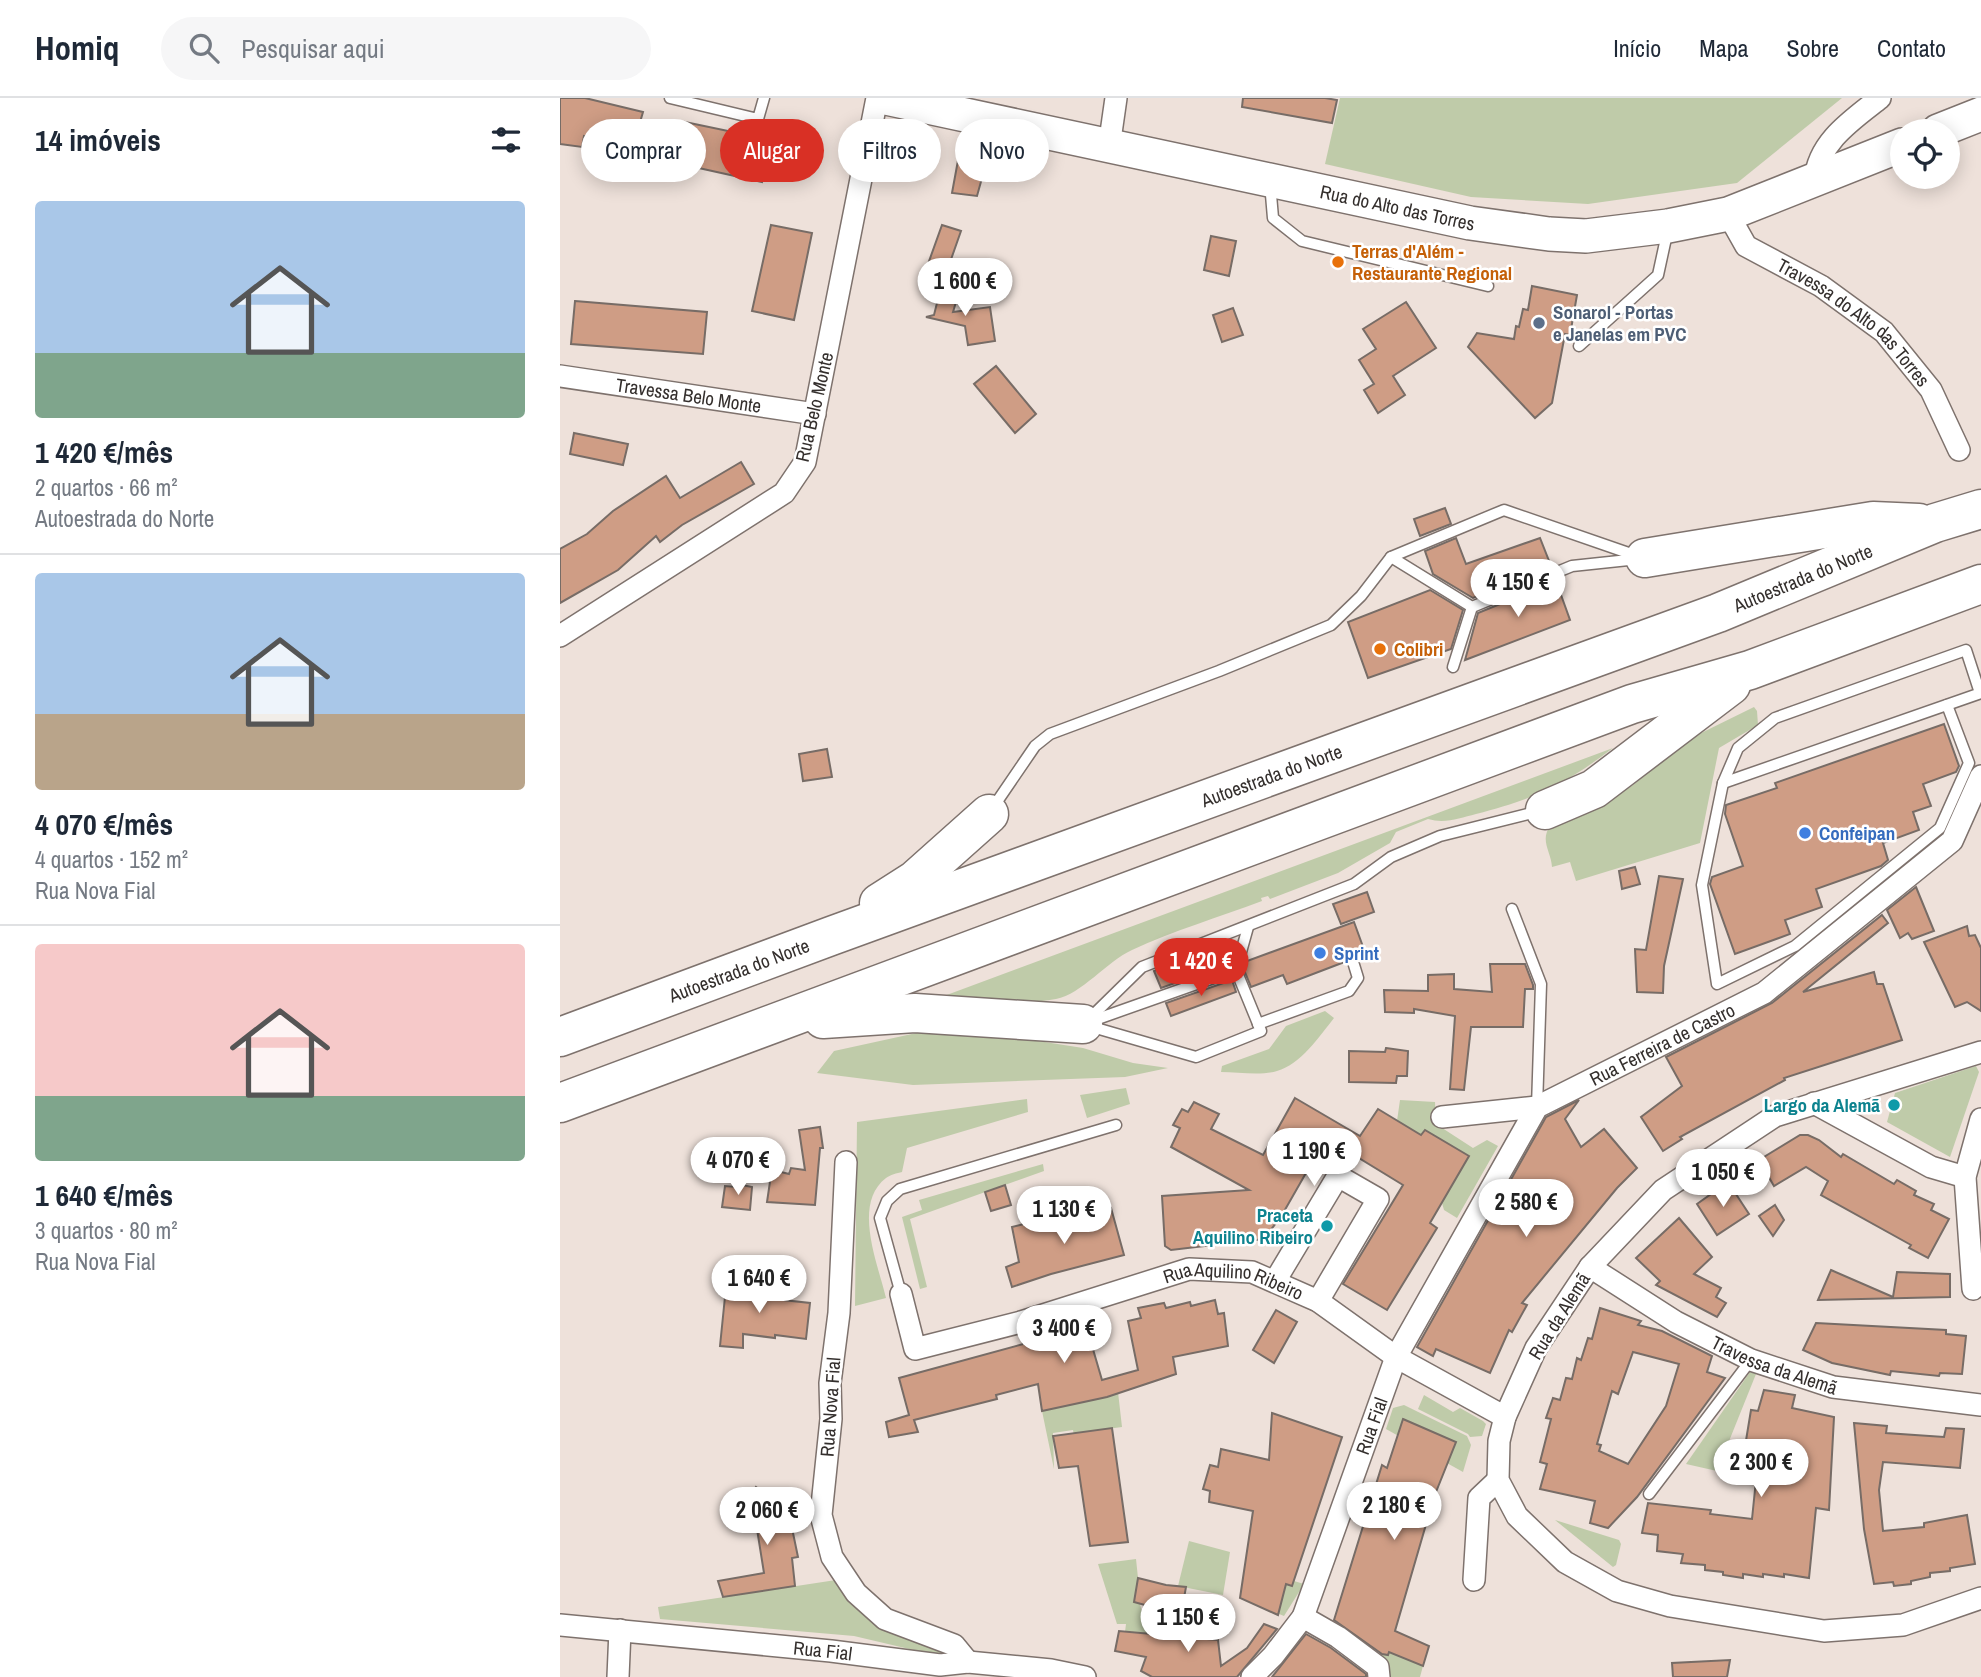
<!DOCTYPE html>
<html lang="pt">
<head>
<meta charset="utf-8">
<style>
	body { margin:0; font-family:"Archivo Narrow",sans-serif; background:#f6f6f7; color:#1f2937; height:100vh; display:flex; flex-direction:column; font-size:26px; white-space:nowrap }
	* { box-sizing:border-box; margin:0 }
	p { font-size:23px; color:#747a83 }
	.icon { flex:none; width:38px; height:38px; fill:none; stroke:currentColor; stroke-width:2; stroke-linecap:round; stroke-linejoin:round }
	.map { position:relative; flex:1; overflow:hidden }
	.panel { display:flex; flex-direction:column; background:#fff; width:560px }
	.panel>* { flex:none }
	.top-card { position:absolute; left:21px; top:21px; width:665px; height:63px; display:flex; gap:14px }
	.buttons { position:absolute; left:1330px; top:21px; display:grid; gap:14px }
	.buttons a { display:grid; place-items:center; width:70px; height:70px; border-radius:50%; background:#fff; box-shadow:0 4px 18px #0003; font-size:35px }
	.price { position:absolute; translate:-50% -60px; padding:0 16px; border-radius:24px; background:#fff; color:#222; font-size:23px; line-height:46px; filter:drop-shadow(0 2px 4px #0008) }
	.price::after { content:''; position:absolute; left:50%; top:42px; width:21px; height:16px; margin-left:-10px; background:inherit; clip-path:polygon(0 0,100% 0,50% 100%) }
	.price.current { background:#d93025; color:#fff }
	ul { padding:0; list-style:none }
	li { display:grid; align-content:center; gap:14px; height:371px; padding:0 35px }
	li+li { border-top:2px solid #e0e1e3 }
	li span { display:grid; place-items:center; height:217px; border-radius:7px; color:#555 }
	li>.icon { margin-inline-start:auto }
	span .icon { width:126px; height:126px; fill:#fffc; stroke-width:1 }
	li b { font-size:30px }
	h2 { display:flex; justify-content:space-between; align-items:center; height:84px; padding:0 35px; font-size:30px }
	.tag { padding:0 24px; border-radius:32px; background:#fff; box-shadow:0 4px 18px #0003; font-size:24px; line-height:63px }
	.tag.current { background:#d93025; color:#fff }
	header { display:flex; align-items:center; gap:42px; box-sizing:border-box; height:98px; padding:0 35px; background:#fff; border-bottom:2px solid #e0e1e3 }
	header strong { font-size:33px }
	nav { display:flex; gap:38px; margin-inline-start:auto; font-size:24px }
	.search { width:490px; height:63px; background:#f6f6f7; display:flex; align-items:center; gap:18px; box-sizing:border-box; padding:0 24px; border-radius:38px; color:#747a83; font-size:26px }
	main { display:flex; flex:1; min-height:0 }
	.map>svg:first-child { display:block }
</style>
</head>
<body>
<header>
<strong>Homiq</strong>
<div class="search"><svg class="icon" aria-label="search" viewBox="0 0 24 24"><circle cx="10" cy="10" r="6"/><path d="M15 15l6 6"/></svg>Pesquisar aqui</div>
<nav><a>Início</a><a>Mapa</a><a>Sobre</a><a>Contato</a></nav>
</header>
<main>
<section class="panel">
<h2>14 imóveis<svg class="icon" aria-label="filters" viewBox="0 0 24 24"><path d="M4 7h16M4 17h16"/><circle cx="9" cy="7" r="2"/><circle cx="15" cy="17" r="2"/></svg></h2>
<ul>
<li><span style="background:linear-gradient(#a9c7e8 70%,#7fa58c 0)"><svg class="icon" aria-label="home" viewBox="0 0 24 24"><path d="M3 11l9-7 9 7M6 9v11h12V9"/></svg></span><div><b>1 420 €/mês</b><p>2 quartos · 66 m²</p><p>Autoestrada do Norte</p></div></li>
<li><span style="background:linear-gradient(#a9c7e8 65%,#b9a48a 0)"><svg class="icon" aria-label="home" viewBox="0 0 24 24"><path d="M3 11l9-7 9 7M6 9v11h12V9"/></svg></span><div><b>4 070 €/mês</b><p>4 quartos · 152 m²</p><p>Rua Nova Fial</p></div></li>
<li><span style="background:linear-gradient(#f6c9c9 70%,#7fa58c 0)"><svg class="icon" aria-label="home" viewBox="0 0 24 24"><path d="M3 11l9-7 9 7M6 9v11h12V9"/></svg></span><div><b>1 640 €/mês</b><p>3 quartos · 80 m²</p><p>Rua Nova Fial</p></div></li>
</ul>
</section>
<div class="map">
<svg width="1421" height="1579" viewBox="0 0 1421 1579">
	<rect width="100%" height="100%" fill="#eee1da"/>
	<g fill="#bfcba9">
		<polygon points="780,0 1282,0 1177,85 1028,106 911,99 765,66"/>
		<path d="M1194 609 1197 613 1198 627 1159 650 1140 745 1016 783 1010 764 992 769C991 753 979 742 991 727L1048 704 1073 687 1131 640Z"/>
		<path d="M1053 650C1004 687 975 701 916 716 900 720 885 726 868 721L836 734 830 745 778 775 710 801 708 798 701 800 702 803C659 819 613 833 572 852 546 864 522 896 496 901 460 908 420 900 384 898Z"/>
		<path d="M765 913 774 920C759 939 741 966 717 973 701 978 678 974 661 974L662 968 709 951 726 928Z"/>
		<polygon points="361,934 446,938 523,950 573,965 608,970 565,979 353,987 257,975 274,953"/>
		<polygon points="1416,968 1419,974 1390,1059 1327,1024 1335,995"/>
		<polygon points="566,990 570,1006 527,1020 520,997"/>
		<path d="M467 1001 468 1014 347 1050 342 1074C337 1075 330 1077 326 1080 292 1106 318 1166 326 1200L295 1208 297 1024Z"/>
		<polygon points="840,1002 875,1004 876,1026 913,1050 927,1042 938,1048 897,1120 884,1112 882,1105 909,1058 865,1032 861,1037 837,1023"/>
		<polygon points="483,1066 484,1073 350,1121 367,1189 360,1191 342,1119 362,1112 359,1102"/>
		<polygon points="1190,1274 1196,1276 1157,1373 1126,1366"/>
		<polygon points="558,1294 562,1329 532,1333 516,1349 513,1332 493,1335 494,1371 482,1313 547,1299"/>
		<polygon points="864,1297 893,1314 900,1310 923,1323 926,1326 922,1338 910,1339 908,1336 858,1311"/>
		<polygon points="844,1307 907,1338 911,1347 903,1374 826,1331 833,1310"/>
		<polygon points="995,1422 1059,1442 1061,1446 1056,1467 1053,1469"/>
		<polygon points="629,1443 670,1454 663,1497 618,1488"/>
		<polygon points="576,1461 578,1480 574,1504 580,1506 587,1535 565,1534 566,1526 557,1526 538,1466"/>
		<polygon points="276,1482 295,1509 320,1528 385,1554 379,1558 294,1538 100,1521 98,1509"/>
		<polygon points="734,1483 744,1486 724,1518 692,1505 711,1499 722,1502 726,1486 732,1488"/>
		<polygon points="814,1554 827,1557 829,1554 863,1568 860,1579 830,1579 825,1563"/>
	</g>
	<g fill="#cf9d85" stroke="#776c66" stroke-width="2" fill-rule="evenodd">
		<polygon points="0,0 25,0 83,14 72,52 24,38 22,49 0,46"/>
		<polygon points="683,0 765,0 777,2 772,25 682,9"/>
		<polygon points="125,24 211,42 202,84 116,65"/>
		<polygon points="344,29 368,31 361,63 340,61"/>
		<polygon points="399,57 427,62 417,98 392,95"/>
		<polygon points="211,127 252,135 234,222 192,213"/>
		<polygon points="382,127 401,133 382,187 363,180"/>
		<polygon points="651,138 676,143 669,178 644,172"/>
		<polygon points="972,188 1017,197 1010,237 1005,236 992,305 975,320 908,249 917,235 954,241 956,228 959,229 963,211 968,212"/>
		<polygon points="381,189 399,194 393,214 430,209 435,243 408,247 405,228 366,219 374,217"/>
		<polygon points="15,203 147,214 143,256 11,246"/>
		<polygon points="846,204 876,250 833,278 845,297 818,315 804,292 814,286 799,262 816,251 803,231"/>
		<polygon points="673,210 683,237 662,244 653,217"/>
		<polygon points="436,268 476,316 455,335 414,286"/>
		<polygon points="14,335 68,346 63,367 10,356"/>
		<polygon points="181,364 194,386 122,427 100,444 96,438 58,472 0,505 0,451 27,436 53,413 106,378 120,400"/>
		<polygon points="885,410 891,426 860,438 854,421"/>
		<polygon points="896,440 906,466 980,440 991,468 913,500 873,476 865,453"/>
		<polygon points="996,483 1010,522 905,562 918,515"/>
		<polygon points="870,492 903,512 891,551 808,580 788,524"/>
		<polygon points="1384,626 1399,668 1396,674 1363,686 1371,708 1353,714 1359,732 1323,745 1328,762 1321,768 1256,791 1262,809 1225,822 1230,836 1175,856 1150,786 1152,779 1183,768 1165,716 1166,707 1217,690 1215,685"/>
		<polygon points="267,651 272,679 243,683 239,656"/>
		<polygon points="1075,769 1080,786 1062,791 1059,773"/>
		<polygon points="1099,778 1123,781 1104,868 1103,895 1077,894 1075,851 1086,852"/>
		<polygon points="1356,789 1374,833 1352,841 1348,835 1340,840 1327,812"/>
		<polygon points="807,794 814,814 781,826 773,806"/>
		<polygon points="1322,817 1328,825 1243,894 1314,874 1317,886 1323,886 1342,942 1224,980 1225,982 1120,1039 1122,1041 1103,1053 1081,1019 1122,988 1106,959 1212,905"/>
		<polygon points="794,824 806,857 791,860 787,863 727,886 723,877 691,889 684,872 687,863"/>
		<polygon points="1407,828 1409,838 1415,837 1421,850 1421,913 1407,904 1395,909 1364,844"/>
		<polygon points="662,846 669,866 601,890 594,873"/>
		<polygon points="930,866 965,866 973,887 973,891 965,891 963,929 911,929 904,992 890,991 895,918 854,911 854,915 825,914 824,892 868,893 868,877 894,876 894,891 932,894"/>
		<polygon points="672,882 676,894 611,918 606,905"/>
		<polygon points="826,950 848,953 847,978 837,978 836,985 789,984 789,953 825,954"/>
		<polygon points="735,1000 800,1038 818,1011 861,1037 865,1032 909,1058 870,1125 877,1130 827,1212 783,1186 843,1087 766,1040 722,1117 704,1141 611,1152 605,1148 602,1098 689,1092 611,1049 620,1030 613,1027 622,1011 628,1014 634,1004 659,1016 651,1031 703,1057"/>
		<polygon points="1019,1002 1005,1021 1021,1049 1044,1031 1077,1070 1057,1090 962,1205 967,1207 952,1234 949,1232 930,1275 876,1251 873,1258 857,1249 986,1019"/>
		<polygon points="260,1029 263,1050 260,1050 255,1107 207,1104 211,1077 216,1078 217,1073 229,1076 231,1070 245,1072 239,1032"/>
		<polygon points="1240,1037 1248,1037 1259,1042 1281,1059 1283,1056 1334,1086 1337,1082 1356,1093 1354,1097 1374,1106 1371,1112 1389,1121 1368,1160 1349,1150 1351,1147 1261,1097 1268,1083 1246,1069 1214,1088 1199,1062"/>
		<polygon points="1168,1084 1189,1116 1157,1137 1137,1106"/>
		<polygon points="177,1086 192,1089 190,1112 162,1109 165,1088 176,1089"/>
		<polygon points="445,1087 451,1107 431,1113 425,1094"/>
		<polygon points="1215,1107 1224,1122 1213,1138 1199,1118"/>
		<polygon points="551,1110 564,1157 491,1176 452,1189 446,1169 459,1164 452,1129 476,1123 479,1130"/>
		<polygon points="1119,1120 1152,1159 1134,1176 1161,1190 1156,1199 1166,1205 1157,1219 1096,1187 1100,1183 1076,1160"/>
		<polygon points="1271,1172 1333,1199 1337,1174 1390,1176 1390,1199 1258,1202"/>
		<polygon points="167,1179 198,1182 196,1199 250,1205 246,1241 215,1237 215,1240 183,1236 183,1250 160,1248"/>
		<polygon points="655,1202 658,1216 664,1215 668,1248 613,1259 616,1276 547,1299 482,1313 478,1286 436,1297 437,1301 354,1322 358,1334 329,1339 326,1324 349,1317 339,1280 478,1242 477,1237 525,1224 542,1282 578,1272 568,1223 581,1220 578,1210 604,1205 606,1210 630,1204 631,1208"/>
		<path d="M1040 1210 1081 1223 1078 1227 1102 1233 1152 1258 1147 1274 1165 1280 1077 1399 1048 1430 1030 1425 1035 1403 980 1391 987 1366 980 1364 991 1321 986 1320 993 1300 1000 1302 1006 1280 1012 1281 1017 1260 1021 1262 1028 1240 1032 1241ZM1073 1254 1119 1266 1106 1308 1068 1366 1039 1353 1041 1347 1037 1346 1052 1293 1058 1296Z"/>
		<polygon points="716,1212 737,1224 714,1265 693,1252"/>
		<polygon points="1256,1225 1386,1232 1386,1236 1406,1238 1402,1276 1380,1275 1379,1278 1331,1273 1330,1277 1272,1265 1243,1252"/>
		<polygon points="1204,1292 1235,1297 1232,1310 1274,1319 1269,1412 1256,1410 1249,1480 1224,1476 1224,1479 1203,1476 1203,1479 1183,1476 1183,1480 1163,1477 1163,1474 1145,1472 1145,1467 1121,1465 1123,1456 1097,1453 1098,1437 1082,1435 1088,1405 1151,1412 1150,1416 1192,1421 1196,1382 1180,1379 1191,1312 1198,1313"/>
		<polygon points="712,1315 782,1339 732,1488 726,1486 718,1517 680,1500 693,1413 649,1404 650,1393 643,1391 650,1367 658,1369 661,1351 709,1362"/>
		<polygon points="843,1321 896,1344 874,1399 835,1533 869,1548 863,1568 829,1554 828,1557 822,1556 774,1522 822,1367 827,1370"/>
		<polygon points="1294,1325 1327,1328 1326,1335 1384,1339 1386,1330 1404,1331 1400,1370 1323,1364 1319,1392 1323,1433 1364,1429 1364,1425 1407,1417 1415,1466 1390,1470 1390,1473 1370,1475 1370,1479 1351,1483 1351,1486 1334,1488 1333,1484 1314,1486 1304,1431"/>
		<polygon points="552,1330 568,1444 530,1448 518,1368 499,1370 493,1338"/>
		<polygon points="196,1389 228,1411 238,1459 232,1460 235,1488 163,1499 158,1483 204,1475 197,1431 177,1416"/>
		<polygon points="578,1480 606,1487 626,1489 621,1517 574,1504"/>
		<polygon points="704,1526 717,1531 677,1579 592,1579 581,1573 586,1559 555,1553 559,1533 658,1542 661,1568 687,1550"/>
		<polygon points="746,1536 771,1550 806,1576 806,1579 712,1579"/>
		<polygon points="1170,1562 1167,1579 1113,1579 1112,1565"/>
	</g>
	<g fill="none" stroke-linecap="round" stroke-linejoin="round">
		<g stroke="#7e726d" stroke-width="13">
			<g id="service">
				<polyline points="110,0 198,21 204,0"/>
				<polyline points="710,85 713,120 742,143 928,188"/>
				<polyline points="1019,248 1098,177 1108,131"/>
				<polyline points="831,459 912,509 1012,468 1078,461"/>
				<polyline points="893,569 912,509"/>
				<polyline points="1387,607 1409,665 1380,730 1235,848 1157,886 1142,787 1163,685 1178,650 1215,620 1406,552 1420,595"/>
				<polyline points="1163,685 1421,595"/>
				<polyline points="432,711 475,648 490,636 659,573 771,527 801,498 831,459 944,412 1080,459"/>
				<polyline points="952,811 981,886 977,1009"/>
				<polyline points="528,922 582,869 794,786 831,759 880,738 980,713"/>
				<polyline points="529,924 676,872 688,829"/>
				<polyline points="698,926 789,893 798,880 794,867"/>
				<polyline points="529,928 636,959 701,933 676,872"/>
				<polyline points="341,1196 320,1120 327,1103 340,1091 556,1027"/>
				<polyline points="1089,1396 1191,1262"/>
			</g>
		</g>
		<g stroke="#7e726d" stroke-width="24">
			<g id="minor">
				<polyline points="549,49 556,0"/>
				<path d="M1255 82C1258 44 1292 22 1320 0"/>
				<path id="s1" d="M1168 116 1186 148 1261 188 1324 234 1371 292 1399 352"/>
				<path id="s2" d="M0 278 255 316"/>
				<polyline points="0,538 224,395 245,364 317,0"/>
				<polyline points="1421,954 1215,1018 1103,1092 1030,1169 976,1250 945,1319 939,1343 938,1382 957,1418 1005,1464 1057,1493 1110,1508 1264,1533 1343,1527 1421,1500"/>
				<polyline points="1254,1005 1371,1069 1405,1079"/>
				<polyline points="882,1019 977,1009"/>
				<polyline points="286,1064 279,1215 270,1285 271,1321 261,1417 272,1459 296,1495 325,1521 394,1547 408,1564"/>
				<path id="s3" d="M1030 1169 1116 1224 1191 1262 1273 1289 1421 1307"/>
				<polyline points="715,1183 778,1078 818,1101 758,1203"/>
				<polyline points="1413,1191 1405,1079 1421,1021"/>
				<path id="s4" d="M341 1196 355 1251 461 1224 629 1171 692 1174 758 1203 836 1259 945 1319"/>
				<polyline points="914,1482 919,1400 938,1382"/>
				<polyline points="743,1519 778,1539 818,1569 819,1579"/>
				<path id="s5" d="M0 1527 271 1553 380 1567 408 1564 491 1572 525 1579"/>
				<polyline points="58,1579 60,1532"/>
				<path id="s6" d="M692 1579 713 1558 743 1519 836 1259 977 1009 1204 895 1392 743 1421 678"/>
			</g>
		</g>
		<g stroke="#7e726d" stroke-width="36">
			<g id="primary">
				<path id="s7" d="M326 0 910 125 989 136 1026 138 1108 128 1168 116 1342 47"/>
				<polyline points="1378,33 1421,16"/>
			</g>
		</g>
		<g stroke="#7e726d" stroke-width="41">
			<g id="motorway">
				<polyline points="1085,460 1313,423 1359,425"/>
				<polyline points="985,712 1034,691 1171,587"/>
				<polyline points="319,805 355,782 429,716"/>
				<polyline points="263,921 355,915 523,926"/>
				<path id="s8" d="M0 939 271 838 1158 515 1375 425 1421 411"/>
				<polyline points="0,1005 1072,606 1190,572 1421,486"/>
			</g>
		</g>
		<use href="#service" stroke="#fff" stroke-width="10"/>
		<use href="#minor" stroke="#fff" stroke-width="21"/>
		<use href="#primary" stroke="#fff" stroke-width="33"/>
		<use href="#motorway" stroke="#fff" stroke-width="38"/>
	</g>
	<g fill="#e8710a" stroke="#fff" stroke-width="2.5">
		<circle cx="778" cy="164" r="7"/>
		<circle cx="820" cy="551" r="7"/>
	</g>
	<circle fill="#5c6f8a" stroke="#fff" stroke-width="2.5" cx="979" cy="225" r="7"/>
	<g fill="#3f7fe0" stroke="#fff" stroke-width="2.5">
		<circle cx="1245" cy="735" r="7"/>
		<circle cx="760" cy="855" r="7"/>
	</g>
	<g fill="#0f9aa8" stroke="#fff" stroke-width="2.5">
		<circle cx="1334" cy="1007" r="7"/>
		<circle cx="767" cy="1128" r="7"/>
	</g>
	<g text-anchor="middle" stroke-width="5" stroke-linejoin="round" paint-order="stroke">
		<g font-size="19" fill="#342f2d" stroke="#fff">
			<text dy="7" stroke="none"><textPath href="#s7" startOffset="523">Rua do Alto das Torres</textPath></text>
			<text dy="7" stroke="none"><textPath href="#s1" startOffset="170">Travessa do Alto das Torres</textPath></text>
			<text dy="7" stroke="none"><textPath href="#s2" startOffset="130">Travessa Belo Monte</textPath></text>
			<text transform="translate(254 309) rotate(-77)" y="7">Rua Belo Monte</text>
			<text dy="7" stroke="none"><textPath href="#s8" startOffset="1325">Autoestrada do Norte</textPath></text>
			<text dy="7" stroke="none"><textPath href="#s8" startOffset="758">Autoestrada do Norte</textPath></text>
			<text dy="7" stroke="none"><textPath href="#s8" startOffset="191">Autoestrada do Norte</textPath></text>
			<text dy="7" stroke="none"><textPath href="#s6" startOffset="782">Rua Ferreira de Castro</textPath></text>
			<text dy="7" stroke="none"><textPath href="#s4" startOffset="388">Rua Aquilino Ribeiro</textPath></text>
			<text transform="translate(999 1218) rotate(-58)" y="7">Rua da Alemã</text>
			<text dy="7" stroke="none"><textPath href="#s3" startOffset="210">Travessa da Alemã</textPath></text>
			<text transform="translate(270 1309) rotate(-86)" y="7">Rua Nova Fial</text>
			<text dy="7" stroke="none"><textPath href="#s6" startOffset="282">Rua Fial</textPath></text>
			<text dy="7" stroke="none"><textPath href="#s5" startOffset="264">Rua Fial</textPath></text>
		</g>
		<g font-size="19" font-weight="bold" fill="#c56008" stroke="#fff" text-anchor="start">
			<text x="792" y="160">Terras d'Além -<tspan x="792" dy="22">Restaurante Regional</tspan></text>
			<text x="834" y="558">Colibri</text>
		</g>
		<g font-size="19" font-weight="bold" fill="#4e5e75" stroke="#fff" text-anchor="start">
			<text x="993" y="221">Sonarol - Portas<tspan x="993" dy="22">e Janelas em PVC</tspan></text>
		</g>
		<g font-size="19" font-weight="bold" fill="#366cbe" stroke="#fff" text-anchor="start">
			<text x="1259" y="742">Confeipan</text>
			<text x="774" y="862">Sprint</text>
		</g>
		<g font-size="19" font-weight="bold" fill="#0d838f" stroke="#fff" text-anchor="end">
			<text x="1320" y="1014">Largo da Alemã</text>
			<text x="753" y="1124">Praceta<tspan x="753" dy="22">Aquilino Ribeiro</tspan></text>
		</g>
	</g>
</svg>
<div class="buttons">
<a><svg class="icon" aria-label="locate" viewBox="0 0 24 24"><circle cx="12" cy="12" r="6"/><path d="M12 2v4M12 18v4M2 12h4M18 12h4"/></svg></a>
</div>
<b class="price" style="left:405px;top:220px">1 600 €</b>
<b class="price" style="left:958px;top:521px">4 150 €</b>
<b class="price current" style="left:641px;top:900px">1 420 €</b>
<b class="price" style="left:754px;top:1090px">1 190 €</b>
<b class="price" style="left:178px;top:1099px">4 070 €</b>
<b class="price" style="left:1163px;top:1111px">1 050 €</b>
<b class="price" style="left:966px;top:1141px">2 580 €</b>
<b class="price" style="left:504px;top:1148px">1 130 €</b>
<b class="price" style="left:199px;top:1217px">1 640 €</b>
<b class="price" style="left:504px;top:1267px">3 400 €</b>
<b class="price" style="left:1201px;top:1401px">2 300 €</b>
<b class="price" style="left:834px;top:1444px">2 180 €</b>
<b class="price" style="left:207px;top:1449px">2 060 €</b>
<b class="price" style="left:628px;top:1556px">1 150 €</b>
<div class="top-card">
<a class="tag">Comprar</a>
<a class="tag current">Alugar</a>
<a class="tag">Filtros</a>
<a class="tag">Novo</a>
</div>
</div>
</main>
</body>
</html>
